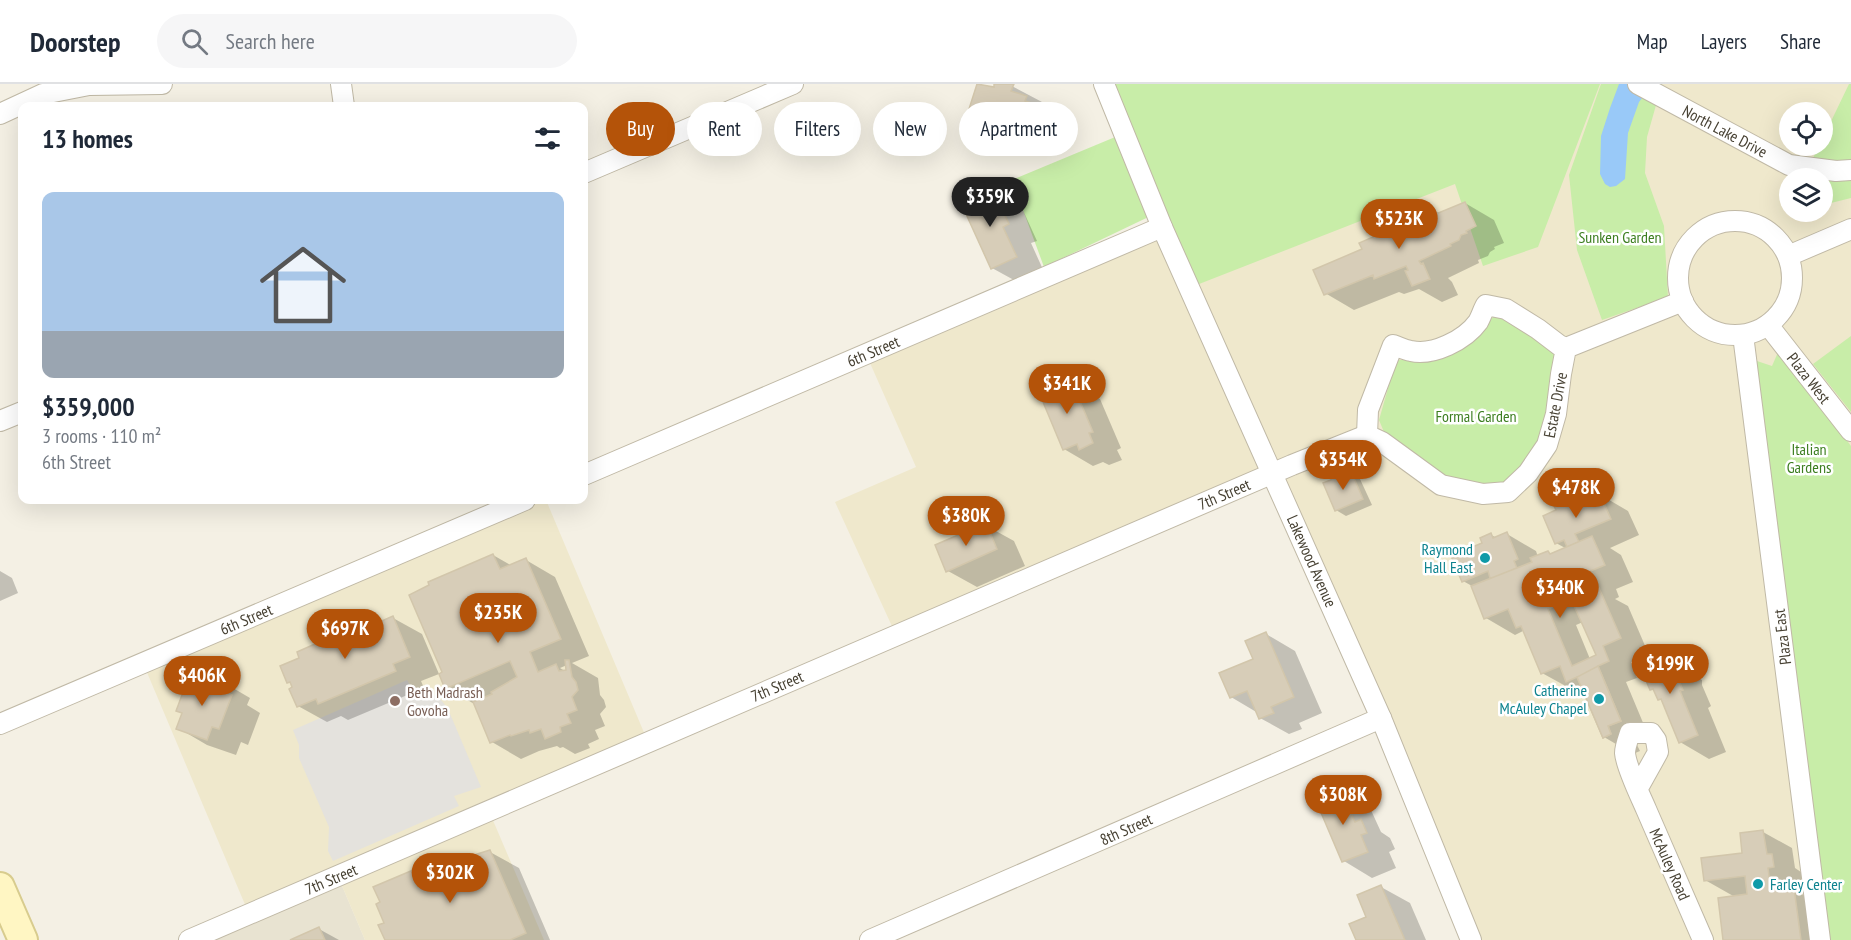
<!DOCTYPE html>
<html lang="en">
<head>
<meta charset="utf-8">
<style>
	body { margin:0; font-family:"PT Sans Narrow",sans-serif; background:#f6f6f7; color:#1f2937; height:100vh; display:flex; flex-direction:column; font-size:22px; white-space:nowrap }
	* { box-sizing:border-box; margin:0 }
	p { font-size:20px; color:#747a83 }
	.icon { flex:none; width:33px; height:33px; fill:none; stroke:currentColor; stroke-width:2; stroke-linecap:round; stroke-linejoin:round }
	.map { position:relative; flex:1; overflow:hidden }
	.panel { position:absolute; left:18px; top:18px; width:570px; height:402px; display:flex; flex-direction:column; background:#fff; border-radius:12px; box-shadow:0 6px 24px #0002 }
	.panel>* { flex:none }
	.top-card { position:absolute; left:606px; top:18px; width:570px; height:54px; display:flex; gap:12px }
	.tools { position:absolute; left:1779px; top:18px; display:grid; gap:12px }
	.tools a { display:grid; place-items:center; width:54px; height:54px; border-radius:50%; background:#fff; box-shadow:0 6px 24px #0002; font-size:30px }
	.price { position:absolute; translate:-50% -51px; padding:0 14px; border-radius:21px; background:#b45309; color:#fff; font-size:20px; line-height:39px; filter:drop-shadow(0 2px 3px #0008) }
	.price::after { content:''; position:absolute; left:50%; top:36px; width:18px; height:14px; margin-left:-9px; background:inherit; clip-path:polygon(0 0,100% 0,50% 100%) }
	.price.on { background:#222; color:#fff }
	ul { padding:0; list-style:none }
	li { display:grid; align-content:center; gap:12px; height:318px; padding:0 24px }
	li span { display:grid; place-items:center; height:186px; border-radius:12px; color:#555 }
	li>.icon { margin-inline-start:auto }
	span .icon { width:108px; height:108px; fill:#fffc; stroke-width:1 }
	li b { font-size:26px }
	h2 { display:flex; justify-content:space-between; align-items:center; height:72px; padding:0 24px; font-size:26px }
	.pill { padding:0 21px; border-radius:27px; background:#fff; box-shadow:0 6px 24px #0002; font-size:21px; line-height:54px }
	.pill.on { background:#b45309; color:#fff }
	header { display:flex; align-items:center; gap:36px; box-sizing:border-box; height:84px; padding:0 30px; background:#fff; border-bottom:2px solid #e0e1e3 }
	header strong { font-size:28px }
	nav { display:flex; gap:33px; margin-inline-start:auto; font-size:21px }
	.search { width:420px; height:54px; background:#f6f6f7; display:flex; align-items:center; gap:15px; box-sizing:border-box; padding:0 21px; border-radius:33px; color:#747a83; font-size:22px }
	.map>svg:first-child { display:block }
</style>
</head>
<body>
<header>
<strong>Doorstep</strong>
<div class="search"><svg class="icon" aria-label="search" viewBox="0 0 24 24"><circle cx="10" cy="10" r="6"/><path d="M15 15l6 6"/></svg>Search here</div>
<nav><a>Map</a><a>Layers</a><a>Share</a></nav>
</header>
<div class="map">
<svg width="1851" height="856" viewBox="0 0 1851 856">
	<rect width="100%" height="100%" fill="#f4f0e4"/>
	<polygon fill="#e8e3d1" points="337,790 365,856 189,856"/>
	<g fill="#efe8cc" fill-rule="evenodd">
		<path d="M1104 0H1851V856H1471L1273 389 896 551 835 418 916 383 866 270 1162 143ZM1790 28H1822V62H1790ZM1790 94H1822V128H1790Z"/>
		<polygon points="525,416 546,416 648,658 489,727 544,856 365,856 337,790 249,830 143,579"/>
	</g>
	<g fill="#c8eda8">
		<polygon points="1110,0 1600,0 1538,163 1483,182 1455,100 1194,202 1161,127 1044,183 1012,96 1120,51"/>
		<polygon points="1601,0 1662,0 1647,53 1645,89 1664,142 1668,213 1602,236 1577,166 1569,91"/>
		<polygon points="1849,0 1851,0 1851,114 1823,121 1822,94 1803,94 1819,62 1822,62 1823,54"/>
		<polygon points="1495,231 1554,265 1559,275 1547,348 1526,382 1506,398 1484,403 1444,395 1384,348 1379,336 1396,276 1424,276 1476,252"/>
		<polygon points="1851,252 1851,328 1813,280"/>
		<polygon points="1779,266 1851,362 1851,856 1827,856 1754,276 1772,282"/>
	</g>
	<polygon fill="#e4e2dd" points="407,596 414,608 428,609 435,611 442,617 448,625 481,703 454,712 459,722 333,777 328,767 329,743 299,674 299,661 293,646"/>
	<polygon fill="#99c9f8" points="1619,0 1653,0 1639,18 1628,49 1625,95 1616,102 1610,103 1605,100 1600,90 1601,52 1610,24"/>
	<g fill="#0003" fill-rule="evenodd">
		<polygon points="979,0 994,5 996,0 1008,0 1042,18 1041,22 1066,39 1060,56 1048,52 1041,72 1026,67 1024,71 984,48 985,33 971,24"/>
		<polygon points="993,107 1022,124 1037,157 1031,159 1045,190 1021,200 992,184"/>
		<polygon points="1465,119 1494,136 1504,159 1494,163 1495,165 1490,168 1488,172 1478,176 1479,179 1448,194 1452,198 1458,211 1442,218 1419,205 1404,210 1399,208 1354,226 1325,209 1364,166 1435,127 1440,130"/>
		<polygon points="1071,298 1100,315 1121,364 1117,366 1122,376 1109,381 1103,378 1093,382 1064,365 1056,299 1061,302"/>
		<polygon points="1351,389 1360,395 1372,421 1346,432 1336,426 1342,393"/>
		<path d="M1599 410 1628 427 1639 451 1610 464 1621 471 1633 498 1616 505 1619 513 1615 515 1628 522 1649 571 1631 578 1637 594 1626 598 1649 653 1636 659 1640 667 1633 670 1604 653 1584 606 1578 603 1571 605 1542 589 1525 548 1523 547 1515 551 1486 534 1472 502 1463 497 1484 460 1491 451 1497 454 1507 450 1536 467 1538 473 1548 468 1552 471 1567 465 1556 459 1558 427 1566 419 1571 422ZM1583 538 1598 572 1590 575 1576 541Z"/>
		<polygon points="985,441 1014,457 1025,482 977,503 948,487"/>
		<path d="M493 471 512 482 526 476 555 493 589 572 572 579 598 594 600 611 604 616 606 623 600 630 605 642 595 646 599 655 588 660 590 664 575 670 563 663 560 664 557 662 539 667 521 675 492 658 476 621 447 604 444 589ZM567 581 568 589 560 584Z"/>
		<polygon points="0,487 12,494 18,509 0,517"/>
		<polygon points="393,534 422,550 439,590 421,597 424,604 348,636 341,632 327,638 298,622 294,604 293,600 288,598 301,574 350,538 358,542 372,537 378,540"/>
		<polygon points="1266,550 1295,567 1322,629 1299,639 1302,645 1289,650 1260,634 1258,629 1231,613 1255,575"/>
		<polygon points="1660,573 1702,596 1702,601 1711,622 1708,624 1726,668 1709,675 1680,658 1664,618 1659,615 1656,608 1651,605"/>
		<polygon points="204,591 221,597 250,614 247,621 260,629 248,661 241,658 236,671 207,661 178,644"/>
		<polygon points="1341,707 1370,724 1381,748 1390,754 1395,765 1389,768 1396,784 1372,794 1344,777 1318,717"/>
		<polygon points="1763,748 1792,764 1795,784 1801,788 1802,799 1797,800 1798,808 1823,822 1827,856 1725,856 1735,813 1705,796 1744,770"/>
		<polygon points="490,768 519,784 550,856 386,856 386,840 425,783 438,790"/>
		<polygon points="1381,803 1410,819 1426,856 1358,856"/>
		<polygon points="319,845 339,856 293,856"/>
	</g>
	<g fill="#d7cdb8" stroke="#d2c6ab" stroke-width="1.5" fill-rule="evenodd">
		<polygon points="977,0 994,3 994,0 1014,0 1011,7 1027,12 1025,17 1038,21 1031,40 1019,37 1012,57 997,52 995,56 982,49 983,46 979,45 984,30 969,25"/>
		<polygon points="993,105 1009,140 1003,143 1017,173 991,185 961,119"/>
		<polygon points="1465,118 1476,142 1466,147 1467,149 1461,151 1459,156 1450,160 1451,162 1419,177 1421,180 1423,179 1430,195 1412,202 1405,187 1408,186 1406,182 1374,195 1373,191 1324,211 1313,186 1362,165 1359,159 1435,126 1436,130"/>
		<polygon points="1071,296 1093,348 1089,349 1093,359 1079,366 1077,360 1063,366 1038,306 1056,298 1058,302"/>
		<polygon points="1351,387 1363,415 1335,427 1323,399 1331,396 1332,391 1335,389 1342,391"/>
		<polygon points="1599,408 1611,435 1575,450 1579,458 1567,463 1564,456 1555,460 1543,432 1556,426 1554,422 1566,417 1568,422"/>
		<polygon points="986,439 997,465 946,488 935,461"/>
		<polygon points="1507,448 1518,475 1514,477 1517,484 1494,494 1490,494 1488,487 1462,498 1451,472 1482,459 1480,454 1491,449 1493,454"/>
		<path d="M1592 452 1605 481 1588 488 1591 496 1578 502 1582 511 1599 504 1621 554 1603 562 1609 577 1598 582 1621 637 1608 642 1611 650 1603 654 1577 593 1566 598 1560 582 1541 590 1521 542 1516 544 1508 525 1484 535 1471 502 1532 478 1530 474 1548 467 1550 470ZM1571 515 1596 571 1572 582 1548 525Z"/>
		<polygon points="493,470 500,485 526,474 561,555 530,568 538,588 556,580 559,587 566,586 565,576 569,576 572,593 576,598 578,606 572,613 577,626 567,630 571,639 560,643 561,648 545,655 541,645 530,649 529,646 511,652 510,651 490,659 473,618 492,610 491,608 517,593 510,577 445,605 439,590 442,588 409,511 429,501 428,498"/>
		<polygon points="393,532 410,573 393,580 396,587 318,620 316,615 297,623 289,605 292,603 290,598 287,599 280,582 299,574 297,568 315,560 312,553 350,536 353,543 373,535 375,540"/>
		<polygon points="1266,548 1294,613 1271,623 1274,629 1259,635 1247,607 1230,614 1219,589 1253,575 1245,557"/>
		<polygon points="1660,571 1662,577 1668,575 1673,577 1673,583 1683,606 1680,607 1698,651 1679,659 1661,615 1658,616 1653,605 1650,606 1639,580"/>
		<polygon points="1598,582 1621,637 1608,642 1611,650 1603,654 1577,593"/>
		<polygon points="203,589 221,596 218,606 232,611 219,645 212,643 207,656 176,645 182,629 176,627 188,595 199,599"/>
		<polygon points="1341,706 1355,738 1361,735 1367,749 1361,751 1368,768 1342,778 1316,717"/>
		<polygon points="1763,746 1767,770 1772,770 1774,783 1768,784 1771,807 1794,804 1801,856 1723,856 1718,814 1747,810 1745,792 1704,797 1701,774 1742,769 1740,749"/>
		<polygon points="490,766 526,849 510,856 385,856 378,841 384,839 376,820 380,818 373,803 425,781 430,792 464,777 468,773"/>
		<polygon points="1381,801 1405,856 1356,856 1349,840 1366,833 1357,811"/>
		<polygon points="319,843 325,856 290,856"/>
	</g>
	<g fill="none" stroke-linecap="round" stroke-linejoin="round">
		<g stroke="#c0b9a6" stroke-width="22">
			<g id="street">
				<polyline points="341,0 344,22"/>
				<polyline points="1104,0 1162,143 1381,634 1471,856"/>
				<polyline points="1638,0 1789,81 1836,87 1851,86"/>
				<polyline points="0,30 43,10 89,1 162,0"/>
				<polyline points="584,89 793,0"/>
				<circle cx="1735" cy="194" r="57"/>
				<polyline points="1788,172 1851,145"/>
				<polyline points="1768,241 1851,347"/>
				<path d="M1743 251C1770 452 1794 654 1820 856"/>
				<path d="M1566 264 1561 290 1556 330 1547 361 1528 389 1508 408 1483 410 1441 401 1382 358 1367 351 1368 326 1393 261C1399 263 1405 266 1411 267 1433 272 1465 256 1478 238 1481 233 1483 226 1486 221L1506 225 1538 245 1559 261 1566 264 1683 217"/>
				<polyline points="0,337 22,328"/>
				<polyline points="584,391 1162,143"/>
				<polyline points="0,640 525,416"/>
				<path d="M1638 704 1658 668 1656 656 1651 649H1630C1628 655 1625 663 1625 669 1626 683 1640 711 1646 725L1703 856"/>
				<polyline points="189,856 1292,381 1367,351"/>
				<polyline points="870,856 1381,634"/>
			</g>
		</g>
		<g stroke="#d8cc8e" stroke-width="32">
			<polyline id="secondary" points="0,803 23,856"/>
		</g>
		<use href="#street" stroke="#fff" stroke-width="20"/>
		<use href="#secondary" stroke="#fff6c3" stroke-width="28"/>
	</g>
	<g fill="#0f9aa8" stroke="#fff" stroke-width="2">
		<circle cx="1485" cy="474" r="6"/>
		<circle cx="1599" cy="615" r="6"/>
		<circle cx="1758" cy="800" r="6"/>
	</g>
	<circle fill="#8d6e63" stroke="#fff" stroke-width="2" cx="395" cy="617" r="6"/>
	<g text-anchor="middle" stroke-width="5" stroke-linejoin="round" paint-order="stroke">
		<g font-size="16" fill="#474133" stroke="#fff">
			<text transform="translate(1725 47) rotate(28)" y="6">North Lake Drive</text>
			<text transform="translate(873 267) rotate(-23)" y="6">6th Street</text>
			<text transform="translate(1809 294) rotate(52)" y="6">Plaza West</text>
			<text transform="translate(1555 321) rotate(-79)" y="6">Estate Drive</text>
			<text transform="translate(1224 410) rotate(-23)" y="6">7th Street</text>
			<text transform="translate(1312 477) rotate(66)" y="6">Lakewood Avenue</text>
			<text transform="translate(246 535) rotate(-23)" y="6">6th Street</text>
			<text transform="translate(1782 553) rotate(-97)" y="6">Plaza East</text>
			<text transform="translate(777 602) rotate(-23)" y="6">7th Street</text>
			<text transform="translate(1126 745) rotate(-24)" y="6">8th Street</text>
			<text transform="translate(1670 780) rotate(66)" y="6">McAuley Road</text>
			<text transform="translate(331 795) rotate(-23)" y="6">7th Street</text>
		</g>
		<g font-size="16" fill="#3c7e20" stroke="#fff">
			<text x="1620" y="159">Sunken Garden</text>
			<text x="1476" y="338">Formal Garden</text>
			<text x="1809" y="371">Italian<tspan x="1809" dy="18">Gardens</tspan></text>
		</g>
		<g font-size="16" fill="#0d838f" stroke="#fff" text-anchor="end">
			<text x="1473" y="471">Raymond<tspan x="1473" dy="18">Hall East</tspan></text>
			<text x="1587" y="612">Catherine<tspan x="1587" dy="18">McAuley Chapel</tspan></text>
			<text x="1770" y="806" text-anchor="start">Farley Center</text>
		</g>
		<g font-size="16" fill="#785e54" stroke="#fff" text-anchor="start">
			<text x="407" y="614">Beth Madrash<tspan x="407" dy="18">Govoha</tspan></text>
		</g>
	</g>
</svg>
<div class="tools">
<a><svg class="icon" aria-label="locate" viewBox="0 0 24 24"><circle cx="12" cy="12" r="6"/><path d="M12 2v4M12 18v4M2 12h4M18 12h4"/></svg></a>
<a><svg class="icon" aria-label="layers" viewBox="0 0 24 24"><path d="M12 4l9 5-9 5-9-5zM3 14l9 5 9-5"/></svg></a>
</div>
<b class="price on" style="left:990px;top:144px">$359K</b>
<b class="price" style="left:1399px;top:166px">$523K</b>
<b class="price" style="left:1067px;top:331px">$341K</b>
<b class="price" style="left:1343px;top:407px">$354K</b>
<b class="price" style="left:1576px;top:435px">$478K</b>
<b class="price" style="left:966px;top:463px">$380K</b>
<b class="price" style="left:1560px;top:535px">$340K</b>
<b class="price" style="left:498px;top:560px">$235K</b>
<b class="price" style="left:345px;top:576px">$697K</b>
<b class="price" style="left:1670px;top:611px">$199K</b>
<b class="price" style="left:202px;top:623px">$406K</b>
<b class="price" style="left:1343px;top:742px">$308K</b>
<b class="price" style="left:450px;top:820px">$302K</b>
<div class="top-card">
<a class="pill on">Buy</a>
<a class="pill">Rent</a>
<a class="pill">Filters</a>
<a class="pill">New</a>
<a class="pill">Apartment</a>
</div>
<section class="panel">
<h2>13 homes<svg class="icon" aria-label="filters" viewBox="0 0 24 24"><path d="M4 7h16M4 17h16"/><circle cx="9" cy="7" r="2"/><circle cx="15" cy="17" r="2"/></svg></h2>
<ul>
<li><span style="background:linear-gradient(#a9c7e8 75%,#9aa5b1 0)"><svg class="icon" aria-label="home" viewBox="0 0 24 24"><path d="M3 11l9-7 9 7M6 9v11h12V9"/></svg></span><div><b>$359,000</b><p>3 rooms · 110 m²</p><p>6th Street</p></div></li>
</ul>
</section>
</div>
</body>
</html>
